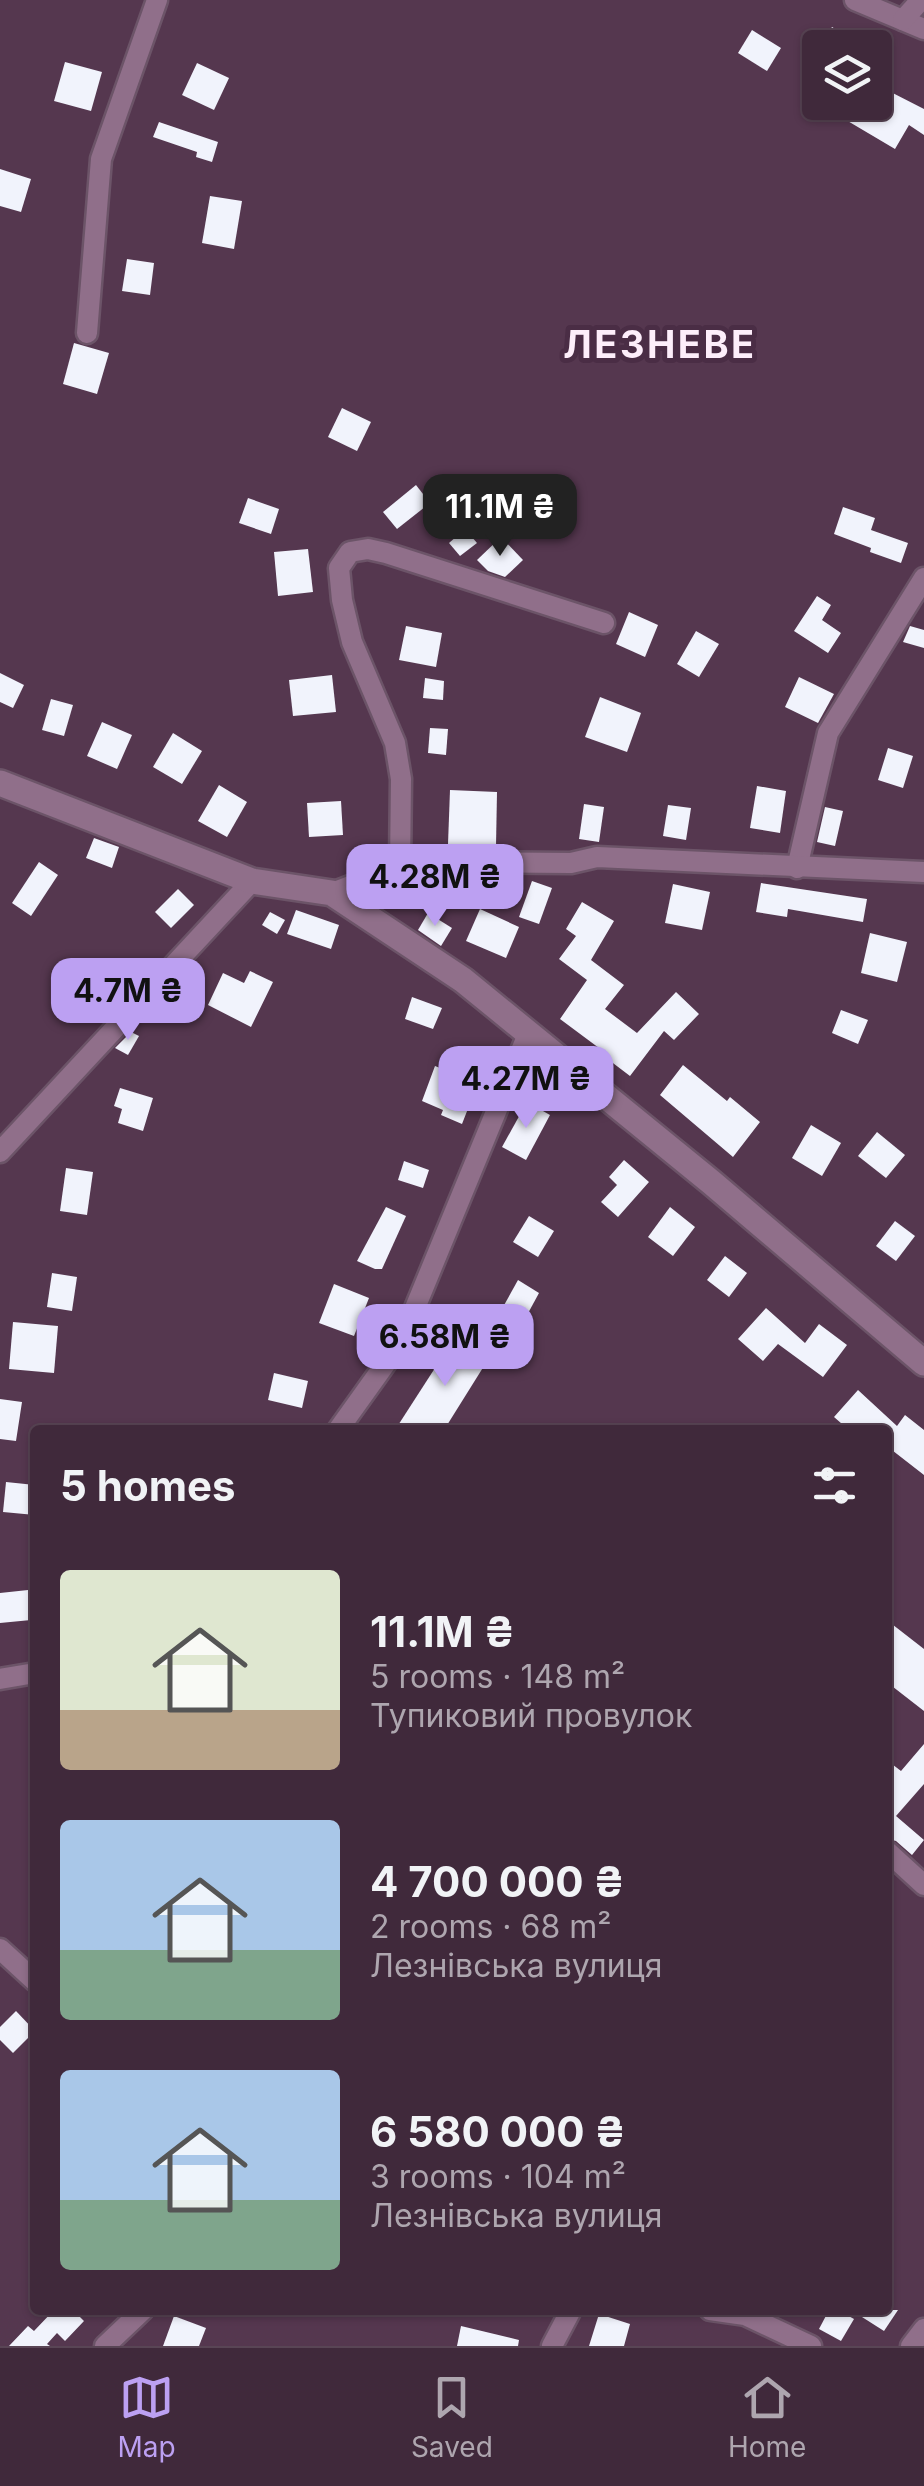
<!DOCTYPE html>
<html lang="en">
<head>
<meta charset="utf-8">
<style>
	body { margin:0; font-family:Inter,sans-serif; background:#4b3546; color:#f1f3f6; height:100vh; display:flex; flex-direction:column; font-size:38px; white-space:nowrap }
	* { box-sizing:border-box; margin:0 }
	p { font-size:32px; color:#aea6af }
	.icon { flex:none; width:55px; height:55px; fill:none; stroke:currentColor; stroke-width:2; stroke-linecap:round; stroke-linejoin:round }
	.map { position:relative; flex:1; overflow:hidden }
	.details { position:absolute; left:30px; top:1425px; width:862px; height:890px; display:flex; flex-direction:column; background:#40293b; border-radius:10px; box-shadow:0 2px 8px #0004,0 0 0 2px #594555 }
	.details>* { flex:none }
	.fabs { position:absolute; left:802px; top:30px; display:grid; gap:20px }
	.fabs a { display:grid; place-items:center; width:90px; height:90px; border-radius:10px; background:#40293b; box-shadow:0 2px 8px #0004,0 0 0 2px #594555; font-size:50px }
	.price { position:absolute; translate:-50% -85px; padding:0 22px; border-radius:20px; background:#bca0f2; color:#111; font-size:32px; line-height:65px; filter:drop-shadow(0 2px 5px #0008) }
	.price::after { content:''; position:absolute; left:50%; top:60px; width:30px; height:22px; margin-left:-15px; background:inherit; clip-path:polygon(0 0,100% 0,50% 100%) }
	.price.on { background:#222; color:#fff }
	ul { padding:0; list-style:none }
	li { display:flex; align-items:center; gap:30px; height:250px; padding:0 30px }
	li span { display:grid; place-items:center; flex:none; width:280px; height:200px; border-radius:10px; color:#555 }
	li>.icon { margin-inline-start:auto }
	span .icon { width:120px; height:120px; fill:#fffc; stroke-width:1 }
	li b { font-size:42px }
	h2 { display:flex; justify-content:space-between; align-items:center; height:120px; padding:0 30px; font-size:42px }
	.dock { display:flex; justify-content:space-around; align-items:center; height:140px; border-top:2px solid #594555; background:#40293b; font-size:28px; color:#aea6af }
	.dock a { display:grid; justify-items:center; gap:5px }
	.dock .on { color:#bca0f2 }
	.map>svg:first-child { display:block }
</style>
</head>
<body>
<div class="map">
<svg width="924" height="2346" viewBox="0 0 924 2346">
	<rect width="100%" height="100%" fill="#55374f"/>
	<g fill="#f1f3fc">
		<polygon points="832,27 866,48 820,48"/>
		<polygon points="752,30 781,48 767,71 738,53"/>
		<polygon points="65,62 102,72 91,111 54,101"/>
		<polygon points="197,63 229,78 214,110 182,95"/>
		<polygon points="879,86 924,109 924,135 909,125 895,149 846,120 855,102 875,102"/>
		<polygon points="159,122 218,142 212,162 196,157 197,152 153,137"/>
		<polygon points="0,169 31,179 21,212 0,206"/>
		<polygon points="210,196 242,201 234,249 202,243"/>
		<polygon points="127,259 154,263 150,295 122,291"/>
		<polygon points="74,343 109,353 97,394 63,384"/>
		<polygon points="342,408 371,422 357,451 328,437"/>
		<polygon points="416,485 430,503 397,529 383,512"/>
		<polygon points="248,498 279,509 271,534 239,523"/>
		<polygon points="843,507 875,518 871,530 908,543 901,563 870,552 871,548 834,534"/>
		<polygon points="465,529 477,543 460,556 449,543"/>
		<polygon points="501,537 523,560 505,577 488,571 477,560"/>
		<polygon points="308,549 313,592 278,596 274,552"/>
		<polygon points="817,596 831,605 822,620 841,633 828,653 794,631"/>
		<polygon points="629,612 658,625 645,657 616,644"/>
		<polygon points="406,626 442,633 436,667 399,660"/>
		<polygon points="910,626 924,630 924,648 903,642"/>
		<polygon points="696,631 719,644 699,677 677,664"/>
		<polygon points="0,673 24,685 13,708 0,702"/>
		<polygon points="332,675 336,712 293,716 289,680"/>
		<polygon points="799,677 834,694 818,723 785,707"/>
		<polygon points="425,678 444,681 443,700 423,698"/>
		<polygon points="600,697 641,713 627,752 585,737"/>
		<polygon points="51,699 73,705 64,736 42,730"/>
		<polygon points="102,722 132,735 117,769 87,756"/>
		<polygon points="430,728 448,729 446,755 428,753"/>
		<polygon points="173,733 202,751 182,784 153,767"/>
		<polygon points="888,748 913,756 903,788 878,780"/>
		<polygon points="219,785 247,802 227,837 198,821"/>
		<polygon points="757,786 786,791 780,833 750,828"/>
		<polygon points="450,790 497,792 496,846 448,844"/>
		<polygon points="341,801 343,835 309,837 307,803"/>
		<polygon points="584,804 604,807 599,842 579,839"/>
		<polygon points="668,805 691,808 686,840 663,836"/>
		<polygon points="825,807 843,811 835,846 817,842"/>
		<polygon points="94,838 119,847 112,868 86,858"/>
		<polygon points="39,862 58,875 31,916 12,903"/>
		<polygon points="532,881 552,888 539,924 519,917"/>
		<polygon points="761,883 867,899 863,922 788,909 787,917 756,912"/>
		<polygon points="673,884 710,892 702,930 665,923"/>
		<polygon points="178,889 194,905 171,928 155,912"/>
		<polygon points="582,902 614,921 591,960 624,985 605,1009 637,1033 676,992 699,1014 674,1040 664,1031 630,1076 601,1054 603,1051 560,1019 587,980 559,959 576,936 566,929"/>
		<polygon points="480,909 519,927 506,958 466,941"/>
		<polygon points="296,910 339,925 331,949 287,934"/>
		<polygon points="270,912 285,920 277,934 262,925"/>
		<polygon points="428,913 452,928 441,946 418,930"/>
		<polygon points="870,933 907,942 897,982 861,973"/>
		<polygon points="250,971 273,982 251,1027 208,1005 223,973 244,983"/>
		<polygon points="90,973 109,991 87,1013 68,995"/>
		<polygon points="412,997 442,1008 433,1029 405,1019"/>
		<polygon points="841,1010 868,1020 858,1044 832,1033"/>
		<polygon points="131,1032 139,1036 128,1055 115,1048"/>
		<polygon points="683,1065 727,1101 730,1097 760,1122 733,1157 660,1095"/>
		<polygon points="435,1066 478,1083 462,1124 441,1115 443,1110 422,1101"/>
		<polygon points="120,1088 153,1098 143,1131 118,1123 122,1109 114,1106"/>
		<polygon points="527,1102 550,1115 526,1160 502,1147"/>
		<polygon points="811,1125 841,1143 822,1176 792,1158"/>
		<polygon points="877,1132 905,1155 886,1178 858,1156"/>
		<polygon points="624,1160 649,1182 618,1217 601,1202 617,1185 609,1177"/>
		<polygon points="404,1161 429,1170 423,1188 398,1180"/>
		<polygon points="66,1168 93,1172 87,1215 60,1211"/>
		<polygon points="386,1207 406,1216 382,1269 375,1269 357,1261"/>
		<polygon points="670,1207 695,1227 673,1256 648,1237"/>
		<polygon points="529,1216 554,1231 538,1257 513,1242"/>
		<polygon points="895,1221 915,1236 896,1261 876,1246"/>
		<polygon points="725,1256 747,1273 729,1297 707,1280"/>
		<polygon points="52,1273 77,1277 72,1311 47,1307"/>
		<polygon points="518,1280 539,1293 520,1328 498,1316"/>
		<polygon points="334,1284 369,1298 354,1336 319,1323"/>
		<polygon points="766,1308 805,1343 819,1324 847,1345 823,1377 778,1344 763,1361 738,1339"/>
		<polygon points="13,1322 58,1326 54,1373 9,1369"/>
		<polygon points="455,1337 489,1358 444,1430 395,1430"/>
		<polygon points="274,1373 308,1381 302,1408 268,1400"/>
		<polygon points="858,1390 897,1426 905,1415 924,1430 924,1475 888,1447 888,1430 849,1430 834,1417"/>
		<polygon points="0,1399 22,1402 16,1441 0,1439"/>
		<polygon points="6,1482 35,1485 35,1515 3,1512"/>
		<polygon points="28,1590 31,1620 0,1623 0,1593"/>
		<polygon points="888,1621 924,1649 924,1711 888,1683"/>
		<polygon points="924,1744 924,1784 896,1816 924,1840 912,1855 896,1841 888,1839 888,1761 901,1771"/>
		<polygon points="16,2011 35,2031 13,2053 0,2040 0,2027"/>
		<polygon points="54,2310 73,2310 84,2321 65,2341 57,2333 47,2344 50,2346 9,2346 28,2326 34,2331"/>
		<polygon points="829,2310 838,2310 854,2319 841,2341 819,2329"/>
		<polygon points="851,2310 898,2310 884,2331"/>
		<polygon points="599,2314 630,2324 624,2346 589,2346"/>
		<polygon points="174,2316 206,2328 199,2346 163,2346"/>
		<polygon points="461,2326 519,2340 518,2346 457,2346"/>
	</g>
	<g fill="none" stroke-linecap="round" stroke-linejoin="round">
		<g stroke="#6c5468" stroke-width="25">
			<g id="minor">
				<polyline points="855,0 924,29"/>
				<polyline points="903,20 921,0"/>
				<polyline points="87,333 101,159 157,0"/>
				<polyline points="400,866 401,779 395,743 352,642 342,600 339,568 350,552 368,549 386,553 604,623"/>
				<polyline points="797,868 828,733 924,578"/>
				<polyline points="332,893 412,862 571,863 597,857 924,872"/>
				<polyline points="0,1152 252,881"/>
				<polyline points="338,1430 401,1342 528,1034"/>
				<polyline points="0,1679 35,1673"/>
				<polyline points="888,1852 924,1885"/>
				<polyline points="0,1949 35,1981"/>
				<polyline points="710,2310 745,2315 811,2346"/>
				<polyline points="105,2346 143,2310"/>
				<polyline points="552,2346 571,2310"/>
				<polyline points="911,2346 924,2329"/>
			</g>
		</g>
		<g stroke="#6c5468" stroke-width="30">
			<polyline id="tertiary" points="0,783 252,881 332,893 463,980 711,1182 924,1363"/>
		</g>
		<use href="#minor" stroke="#906f8a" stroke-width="20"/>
		<use href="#tertiary" stroke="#906f8a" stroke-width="25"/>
	</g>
	<g text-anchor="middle" stroke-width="10" stroke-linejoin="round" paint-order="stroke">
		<g font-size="38" font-weight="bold" letter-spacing="2.5" fill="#fdeefa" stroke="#4a2d45">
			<text x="660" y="358">ЛЕЗНЕВЕ</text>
		</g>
	</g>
</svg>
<div class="fabs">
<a><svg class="icon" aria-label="layers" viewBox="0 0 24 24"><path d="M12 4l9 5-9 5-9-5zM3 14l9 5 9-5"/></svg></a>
</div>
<b class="price on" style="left:500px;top:559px">11.1M ₴</b>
<b class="price" style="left:435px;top:929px">4.28M ₴</b>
<b class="price" style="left:128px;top:1043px">4.7M ₴</b>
<b class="price" style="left:526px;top:1131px">4.27M ₴</b>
<b class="price" style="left:445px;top:1389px">6.58M ₴</b>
<section class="details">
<h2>5 homes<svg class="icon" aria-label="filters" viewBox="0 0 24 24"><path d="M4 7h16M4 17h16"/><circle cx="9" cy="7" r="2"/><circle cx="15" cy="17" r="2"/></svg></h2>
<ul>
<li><span style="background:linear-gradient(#dfe7d0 70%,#b9a48a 0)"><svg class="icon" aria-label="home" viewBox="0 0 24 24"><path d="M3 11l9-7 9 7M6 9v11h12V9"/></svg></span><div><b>11.1M ₴</b><p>5 rooms · 148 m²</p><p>Тупиковий провулок</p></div></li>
<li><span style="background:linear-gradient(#a9c7e8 65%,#7fa58c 0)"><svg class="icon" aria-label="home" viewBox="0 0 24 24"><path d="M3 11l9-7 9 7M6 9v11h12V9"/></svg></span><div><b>4 700 000 ₴</b><p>2 rooms · 68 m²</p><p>Лезнівська вулиця</p></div></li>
<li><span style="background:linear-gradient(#a9c7e8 65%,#7fa58c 0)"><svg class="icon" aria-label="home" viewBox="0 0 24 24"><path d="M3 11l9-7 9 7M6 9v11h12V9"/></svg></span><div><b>6 580 000 ₴</b><p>3 rooms · 104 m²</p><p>Лезнівська вулиця</p></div></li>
</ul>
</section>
</div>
<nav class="dock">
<a class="on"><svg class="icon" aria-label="map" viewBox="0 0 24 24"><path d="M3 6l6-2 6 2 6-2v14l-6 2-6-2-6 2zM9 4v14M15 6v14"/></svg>Map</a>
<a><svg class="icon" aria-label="saved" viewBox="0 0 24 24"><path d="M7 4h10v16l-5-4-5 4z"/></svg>Saved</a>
<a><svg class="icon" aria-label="home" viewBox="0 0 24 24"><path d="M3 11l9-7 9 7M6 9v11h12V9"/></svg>Home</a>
</nav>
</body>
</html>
